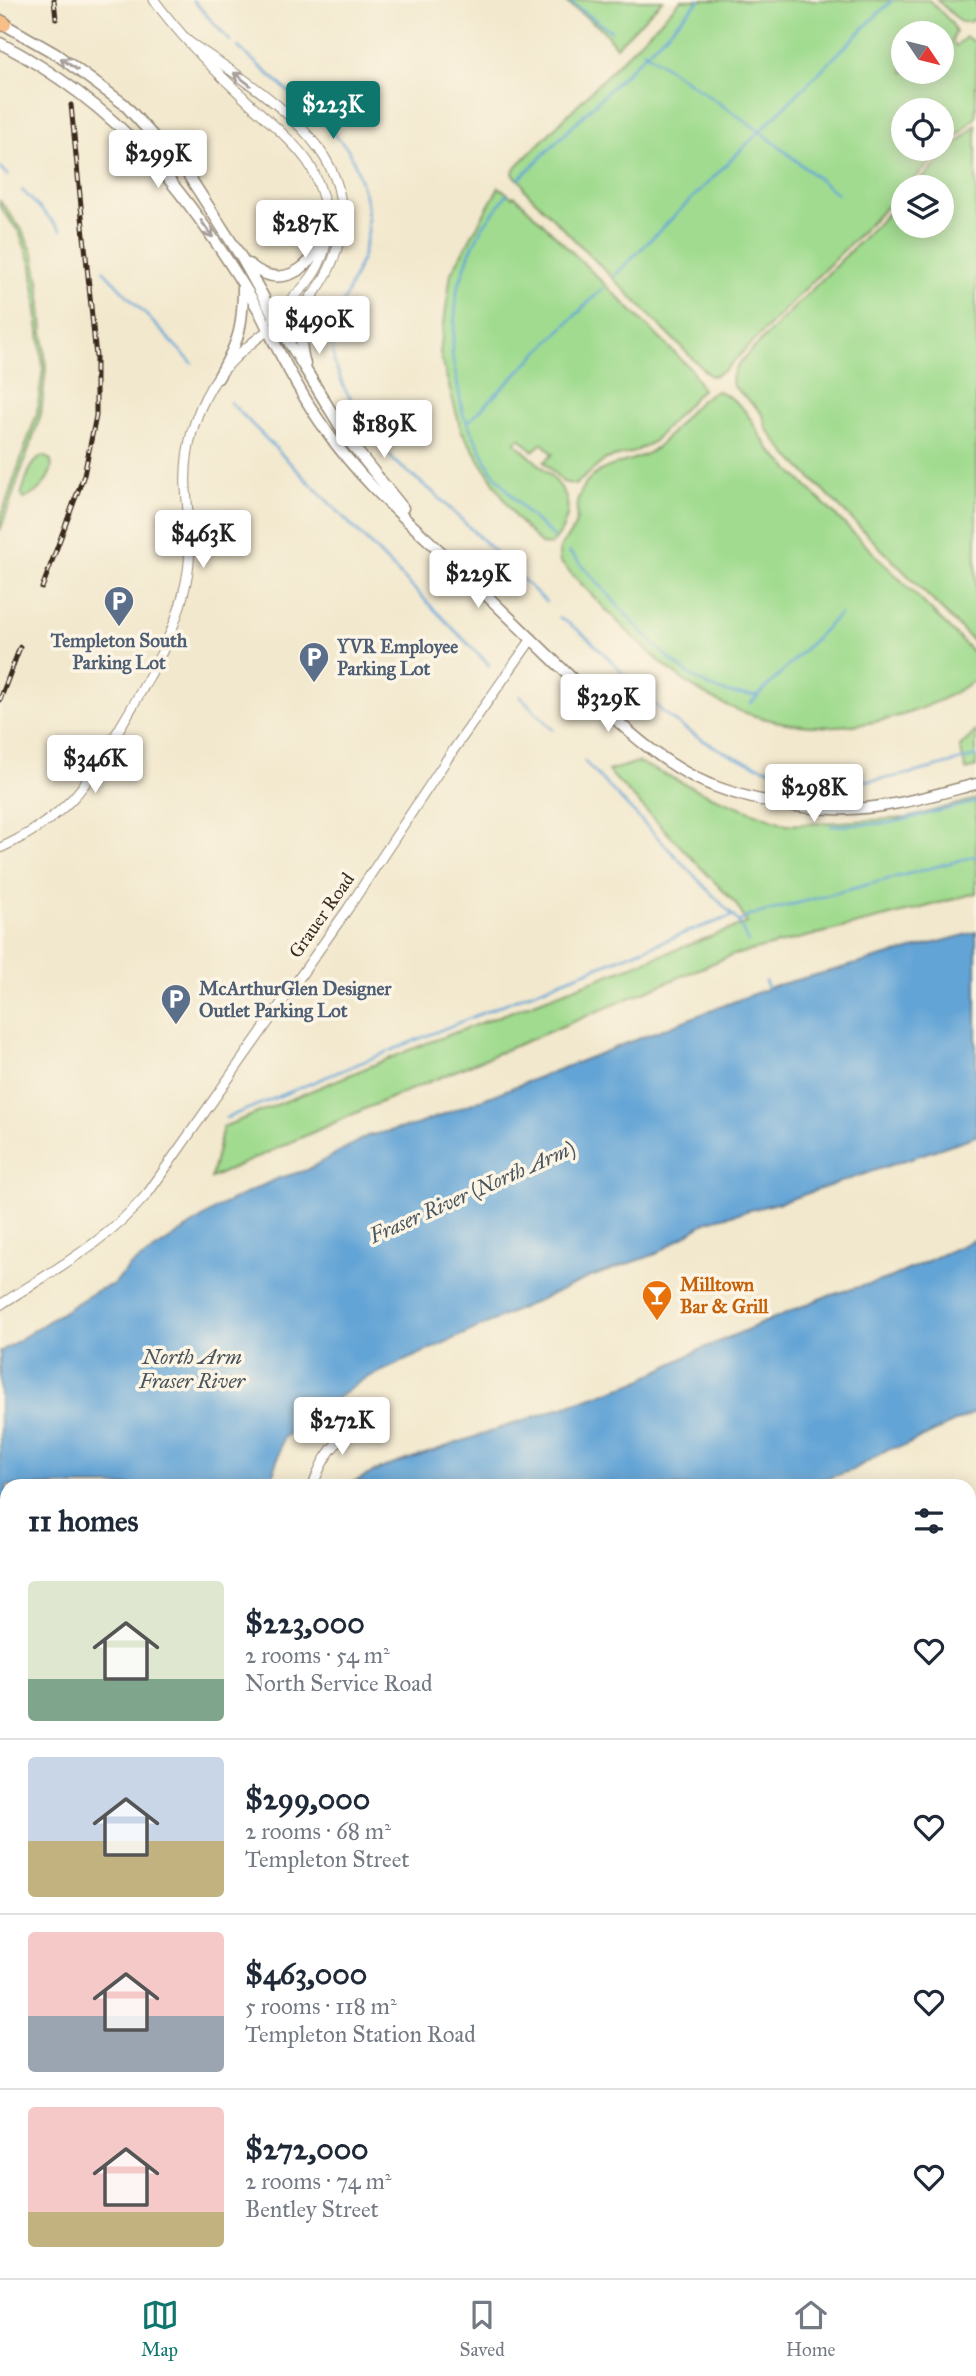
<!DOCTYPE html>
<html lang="en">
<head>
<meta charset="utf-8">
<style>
	body { margin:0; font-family:"IM FELL Great Primer",serif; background:#f6f6f7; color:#1f2937; height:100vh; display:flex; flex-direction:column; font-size:26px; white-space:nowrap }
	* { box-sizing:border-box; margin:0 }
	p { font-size:23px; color:#747a83 }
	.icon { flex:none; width:38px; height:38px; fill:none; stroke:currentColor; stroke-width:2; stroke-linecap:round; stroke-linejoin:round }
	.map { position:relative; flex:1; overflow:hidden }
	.sheet { position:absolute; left:0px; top:1479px; width:976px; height:800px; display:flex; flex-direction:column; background:#fff; border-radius:21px 21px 0 0; box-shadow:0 4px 18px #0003 }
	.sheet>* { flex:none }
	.needle { width:46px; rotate:125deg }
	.fabs { position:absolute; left:891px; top:21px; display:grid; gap:14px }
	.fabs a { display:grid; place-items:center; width:63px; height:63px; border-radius:50%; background:#fff; box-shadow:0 4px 18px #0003; font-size:35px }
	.price { position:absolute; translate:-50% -60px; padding:0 16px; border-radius:7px; background:#fff; color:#222; font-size:23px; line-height:46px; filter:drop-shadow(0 2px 4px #0008) }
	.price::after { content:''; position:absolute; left:50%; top:42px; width:21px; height:16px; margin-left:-10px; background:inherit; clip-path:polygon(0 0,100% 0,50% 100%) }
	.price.current { background:#0f766e; color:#fff }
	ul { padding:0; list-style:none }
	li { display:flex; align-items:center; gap:21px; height:175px; padding:0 28px }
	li+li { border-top:2px solid #e0e1e3 }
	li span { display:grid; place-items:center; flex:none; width:196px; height:140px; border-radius:7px; color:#555 }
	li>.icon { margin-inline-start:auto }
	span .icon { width:84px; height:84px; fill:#fffc; stroke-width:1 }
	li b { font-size:30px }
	h2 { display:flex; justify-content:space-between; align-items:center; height:84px; padding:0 28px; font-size:30px }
	.dock { display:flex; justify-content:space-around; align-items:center; height:98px; border-top:2px solid #e0e1e3; background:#fff; font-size:19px; color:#747a83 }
	.dock a { display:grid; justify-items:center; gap:4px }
	.dock .current { color:#0f766e }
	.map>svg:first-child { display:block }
</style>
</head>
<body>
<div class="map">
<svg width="976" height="2278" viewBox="0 0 976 2278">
	<rect width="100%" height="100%" fill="#fcf5e5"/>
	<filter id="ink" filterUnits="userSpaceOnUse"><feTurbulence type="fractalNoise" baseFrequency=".0143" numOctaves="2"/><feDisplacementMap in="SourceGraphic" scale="14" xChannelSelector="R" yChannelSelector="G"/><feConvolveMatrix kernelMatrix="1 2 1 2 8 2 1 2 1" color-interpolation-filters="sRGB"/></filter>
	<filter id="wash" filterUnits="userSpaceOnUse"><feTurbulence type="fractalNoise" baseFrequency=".00686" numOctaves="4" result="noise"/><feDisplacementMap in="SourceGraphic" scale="28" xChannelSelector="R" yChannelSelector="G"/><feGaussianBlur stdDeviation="1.57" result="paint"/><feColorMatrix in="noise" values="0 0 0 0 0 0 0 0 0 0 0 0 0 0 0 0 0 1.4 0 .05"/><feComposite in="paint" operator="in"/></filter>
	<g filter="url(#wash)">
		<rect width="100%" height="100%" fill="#f2e8cd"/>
		<g fill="#a0db8f" stroke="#6e8256" stroke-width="2" fill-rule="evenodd">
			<polygon points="563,0 663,0 616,47 602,29"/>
			<path d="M681 0H929L951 22 956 32 952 41 956 46 966 37 976 43V117L906 187H903V190L726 369 716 375 710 376 524 189 523 184 513 174 514 169ZM903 33H942V72H903ZM903 110H942V149H903Z"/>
			<polygon points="937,0 976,0 976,18 969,22 961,22"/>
			<path d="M976 125V644L787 454 767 429 763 415 758 409 733 386C730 375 736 368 743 359L903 198V226H942V187H914Z"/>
			<path d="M499 187 512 197 515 196 691 369 702 389 653 442 634 452 606 459 575 485 563 482 544 462 553 454 542 443 533 451 520 438 515 442C535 465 579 487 565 522 562 532 558 539 550 545L541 544 516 518 461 430 440 353 451 273Z"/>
			<polygon points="0,201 22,230 34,255 39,282 46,369 41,414 0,531 0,520 37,413 43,369 32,265 19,232 0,207"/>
			<path d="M718 391C752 407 750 425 771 451L976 655V679C891 739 773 744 687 683 640 649 601 603 560 562 555 543 570 540 575 525 579 516 575 508 578 499 593 457 630 468 656 448 674 434 697 395 718 391Z"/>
			<path d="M43 456 51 460C55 476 37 495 23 499L21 495C26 481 29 463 43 456Z"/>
			<polygon points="976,731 976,767 966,770 960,747"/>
			<polygon points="638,762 711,796 787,825 907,818 976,799 976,893 918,909 730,956 369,1107 211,1178 223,1127 422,1045 747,923 736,904 608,771"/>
		</g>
		<g fill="#63a4d6" stroke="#4f677a" stroke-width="2">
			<polygon points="976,932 976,1136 785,1201 708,1221 656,1254 588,1278 362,1380 283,1438 270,1486 7,1486 7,1714 0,1717 0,1352 96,1291 114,1284 130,1266 222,1205 276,1179 307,1170 367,1136 416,1125 774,986"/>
			<polygon points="976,1239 976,1412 904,1446 888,1449 853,1470 803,1486 346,1486 380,1469 637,1382 697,1351 824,1297 890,1278"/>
		</g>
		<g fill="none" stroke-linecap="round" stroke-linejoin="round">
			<g stroke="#63a4d6" stroke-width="2.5">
				<polyline points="193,0 230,41"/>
				<polyline points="567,0 611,31"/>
				<polyline points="238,47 319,119 348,149 357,169 367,203 368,232 362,258 335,322 333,345 334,362 345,390 394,461 433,492 546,602"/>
				<polyline points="643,51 760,131 837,194"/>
				<polyline points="0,167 8,176"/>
				<polyline points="519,179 700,0"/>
				<polyline points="22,190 61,230"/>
				<polyline points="507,194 482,228 470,252 457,291 452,355 463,414 491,470 526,512 554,537"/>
				<polyline points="103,270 192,363"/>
				<polyline points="614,276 892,0"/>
				<polyline points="230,402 489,665"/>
				<polyline points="469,421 603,288"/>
				<path d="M569 552C610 591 670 679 726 692 736 695 747 695 758 696"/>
				<path d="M559 617C571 625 583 633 593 643 620 668 644 698 673 720 734 766 813 791 888 778 918 773 947 764 976 756"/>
				<polyline points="520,696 553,730"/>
				<polyline points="751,703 840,614"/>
				<polyline points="584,761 738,921 748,942"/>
				<polyline points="831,826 890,823 976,802"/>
				<polyline points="739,922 749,916 976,856"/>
				<polyline points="765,981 768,988"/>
				<polyline points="226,1118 531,993 690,931 733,916"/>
			</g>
		</g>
	</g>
	<g filter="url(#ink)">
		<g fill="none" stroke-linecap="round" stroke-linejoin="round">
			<g stroke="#968976" stroke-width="11">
				<g id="minor">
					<path d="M154 0C179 34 209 65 240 94 262 116 290 137 308 162 316 174 320 187 324 201 336 253 314 283 274 314L273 319"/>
					<path d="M0 848C27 836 52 820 73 798 90 780 102 757 115 736 147 682 182 627 189 563 191 538 188 513 186 489 184 453 193 418 211 387 224 366 247 346 267 331 271 328 277 327 281 324 323 296 348 247 340 197 330 130 241 78 189 42"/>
					<path d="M0 1305C55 1269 104 1244 148 1193L347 910 447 759 531 640"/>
					<path d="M313 1486C323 1454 335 1443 360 1423"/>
					<polyline points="970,1577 976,1574"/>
					<polyline points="0,2038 7,2046"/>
					<polyline points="970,2148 976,2139"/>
					<polyline points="0,2176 7,2167"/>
					<polyline points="970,2195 976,2200"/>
					<polyline points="536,2272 544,2278"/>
					<polyline points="804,2272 813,2278"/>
					<polyline points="346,2278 351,2272"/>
					<polyline points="623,2278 628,2272"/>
					<polyline points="874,2278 878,2272"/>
				</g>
			</g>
			<g stroke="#968976" stroke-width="13">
				<g id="tertiary">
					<polyline points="0,22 56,54 124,104 187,173 241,257 287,339 349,441 403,508"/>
					<path d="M0 43C121 106 189 193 258 309 264 320 269 332 275 344 290 373 306 403 325 429 367 491 428 537 481 590 514 622 547 654 580 686 620 724 660 764 711 785 750 800 792 808 834 809 881 811 930 796 976 784"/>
					<path d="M249 264C288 299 330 253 326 211"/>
					<path d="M305 364C298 339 300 318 312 296"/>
					<path d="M218 378C239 341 243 328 243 285"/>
					<polyline points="970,1817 976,1819"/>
					<polyline points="268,2272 277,2278"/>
				</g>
			</g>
			<g stroke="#968976" stroke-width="17">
				<g id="primary">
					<polyline points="0,22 4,24"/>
					<polyline points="970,2022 976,2027"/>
					<polyline points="0,2051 7,2059"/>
					<polyline points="0,2067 7,2075"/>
					<polyline points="0,2086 7,2094"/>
					<polyline points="0,2120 7,2127"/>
					<polyline points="111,2278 113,2272"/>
					<polyline points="144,2278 146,2272"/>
				</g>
			</g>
			<use href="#minor" stroke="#fff" stroke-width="9"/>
			<use href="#tertiary" stroke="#fff" stroke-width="10"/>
			<use href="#primary" stroke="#f7be87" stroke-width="14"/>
			<g stroke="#3b2a1e" stroke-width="5">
				<g id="rail">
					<polyline points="54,0 56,19"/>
					<polyline points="42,588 84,475 96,416 96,357 71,105"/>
					<polyline points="0,700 20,647"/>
				</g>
			</g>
			<use href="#rail" stroke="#fcf5e5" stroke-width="2.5" stroke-dasharray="8" stroke-linecap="butt"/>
		</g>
		<defs><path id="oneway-shaft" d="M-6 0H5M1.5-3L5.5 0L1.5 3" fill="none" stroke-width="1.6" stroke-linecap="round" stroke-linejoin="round" transform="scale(1.75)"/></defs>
		<g stroke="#a79f9a">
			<use href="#oneway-shaft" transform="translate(69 64) rotate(-145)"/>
			<use href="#oneway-shaft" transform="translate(242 79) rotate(-143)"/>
			<use href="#oneway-shaft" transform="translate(207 229) rotate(55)"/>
		</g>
	</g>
	<defs>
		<g id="parking-pin" transform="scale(1.575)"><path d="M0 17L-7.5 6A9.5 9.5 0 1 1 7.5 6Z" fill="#5c6f8a" stroke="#fcf5e5"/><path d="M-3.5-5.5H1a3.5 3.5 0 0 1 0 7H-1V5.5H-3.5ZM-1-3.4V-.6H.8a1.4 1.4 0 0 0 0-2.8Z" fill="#fff"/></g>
		<g id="bar-pin" transform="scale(1.575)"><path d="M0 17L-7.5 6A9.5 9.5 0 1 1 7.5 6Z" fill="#e8710a" stroke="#fcf5e5"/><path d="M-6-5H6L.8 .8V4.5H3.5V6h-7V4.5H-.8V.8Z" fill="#fff"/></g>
	</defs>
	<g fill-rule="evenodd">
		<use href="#parking-pin" x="119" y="601"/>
		<use href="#parking-pin" x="314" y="657"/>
		<use href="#parking-pin" x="176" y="999"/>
		<use href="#bar-pin" x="657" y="1295"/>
	</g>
	<g text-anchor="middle" stroke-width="7" stroke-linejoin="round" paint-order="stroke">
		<g font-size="19" font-weight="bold" fill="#4e5e75" stroke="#fcf5e5" text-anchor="start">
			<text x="119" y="647" text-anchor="middle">Templeton South<tspan x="119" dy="22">Parking Lot</tspan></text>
			<text x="337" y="653">YVR Employee<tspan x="337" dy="22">Parking Lot</tspan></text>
			<text x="199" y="995">McArthurGlen Designer<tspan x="199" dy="22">Outlet Parking Lot</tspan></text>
		</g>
		<g font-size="19" fill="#3b2a1e" stroke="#fcf5e5">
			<text transform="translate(321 915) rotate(-55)" y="7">Grauer Road</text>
		</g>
		<g font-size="19" font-weight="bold" fill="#c56008" stroke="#fcf5e5" text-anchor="start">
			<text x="680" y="1291">Milltown<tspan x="680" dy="22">Bar &amp; Grill</tspan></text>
		</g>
		<g font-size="21" font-style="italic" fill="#49555e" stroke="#fcf5e5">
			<text transform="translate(472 1192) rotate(-24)" y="7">Fraser River (North Arm)</text>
			<text x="192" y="1364">North Arm<tspan x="192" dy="24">Fraser River</tspan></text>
		</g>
	</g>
</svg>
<div class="fabs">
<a><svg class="needle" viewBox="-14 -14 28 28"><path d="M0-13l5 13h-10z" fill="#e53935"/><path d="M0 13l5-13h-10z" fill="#747a83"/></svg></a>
<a><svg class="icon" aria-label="locate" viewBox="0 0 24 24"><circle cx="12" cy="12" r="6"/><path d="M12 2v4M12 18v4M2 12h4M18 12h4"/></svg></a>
<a><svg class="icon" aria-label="layers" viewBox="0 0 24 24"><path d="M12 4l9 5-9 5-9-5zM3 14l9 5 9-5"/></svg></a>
</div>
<b class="price current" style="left:333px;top:141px">$223K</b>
<b class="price" style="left:158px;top:190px">$299K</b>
<b class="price" style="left:305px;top:260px">$287K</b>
<b class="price" style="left:319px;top:356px">$490K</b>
<b class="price" style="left:384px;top:460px">$189K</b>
<b class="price" style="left:203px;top:570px">$463K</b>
<b class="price" style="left:478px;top:610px">$229K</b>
<b class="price" style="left:608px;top:734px">$329K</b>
<b class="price" style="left:95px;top:795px">$346K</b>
<b class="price" style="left:814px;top:824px">$298K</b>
<b class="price" style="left:342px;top:1457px">$272K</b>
<section class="sheet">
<h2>11 homes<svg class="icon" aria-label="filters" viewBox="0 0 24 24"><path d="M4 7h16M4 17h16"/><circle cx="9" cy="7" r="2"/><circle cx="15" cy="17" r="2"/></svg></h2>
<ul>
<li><span style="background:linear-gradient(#dfe7d0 70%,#7fa58c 0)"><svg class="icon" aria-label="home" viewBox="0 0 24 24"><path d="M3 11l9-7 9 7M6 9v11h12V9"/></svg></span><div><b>$223,000</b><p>2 rooms · 54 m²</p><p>North Service Road</p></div><svg class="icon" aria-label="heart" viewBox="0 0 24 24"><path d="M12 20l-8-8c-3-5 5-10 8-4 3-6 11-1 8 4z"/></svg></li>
<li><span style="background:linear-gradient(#c9d6e8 60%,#c2b280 0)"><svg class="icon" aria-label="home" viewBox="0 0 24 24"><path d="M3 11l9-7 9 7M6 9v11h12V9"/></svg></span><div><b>$299,000</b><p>2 rooms · 68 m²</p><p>Templeton Street</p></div><svg class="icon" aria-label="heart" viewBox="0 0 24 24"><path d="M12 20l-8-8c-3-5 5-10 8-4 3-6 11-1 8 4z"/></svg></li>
<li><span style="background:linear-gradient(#f6c9c9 60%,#9aa5b1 0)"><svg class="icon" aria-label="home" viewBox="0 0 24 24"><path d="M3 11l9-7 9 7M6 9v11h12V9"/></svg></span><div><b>$463,000</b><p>5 rooms · 118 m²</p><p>Templeton Station Road</p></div><svg class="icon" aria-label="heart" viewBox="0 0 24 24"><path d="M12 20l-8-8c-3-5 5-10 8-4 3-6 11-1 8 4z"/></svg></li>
<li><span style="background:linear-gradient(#f6c9c9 75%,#c2b280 0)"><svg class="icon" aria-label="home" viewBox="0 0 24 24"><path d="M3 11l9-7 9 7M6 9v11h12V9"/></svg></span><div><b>$272,000</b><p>2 rooms · 74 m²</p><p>Bentley Street</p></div><svg class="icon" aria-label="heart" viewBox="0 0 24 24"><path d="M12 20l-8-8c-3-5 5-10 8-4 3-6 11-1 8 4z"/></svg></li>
</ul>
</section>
</div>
<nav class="dock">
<a class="current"><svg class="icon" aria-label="map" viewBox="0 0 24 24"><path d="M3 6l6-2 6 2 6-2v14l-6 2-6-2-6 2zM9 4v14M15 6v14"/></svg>Map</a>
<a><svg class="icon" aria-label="saved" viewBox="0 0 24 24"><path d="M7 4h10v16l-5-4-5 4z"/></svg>Saved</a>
<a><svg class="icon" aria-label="home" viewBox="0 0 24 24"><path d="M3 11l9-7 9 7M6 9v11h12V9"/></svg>Home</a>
</nav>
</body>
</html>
